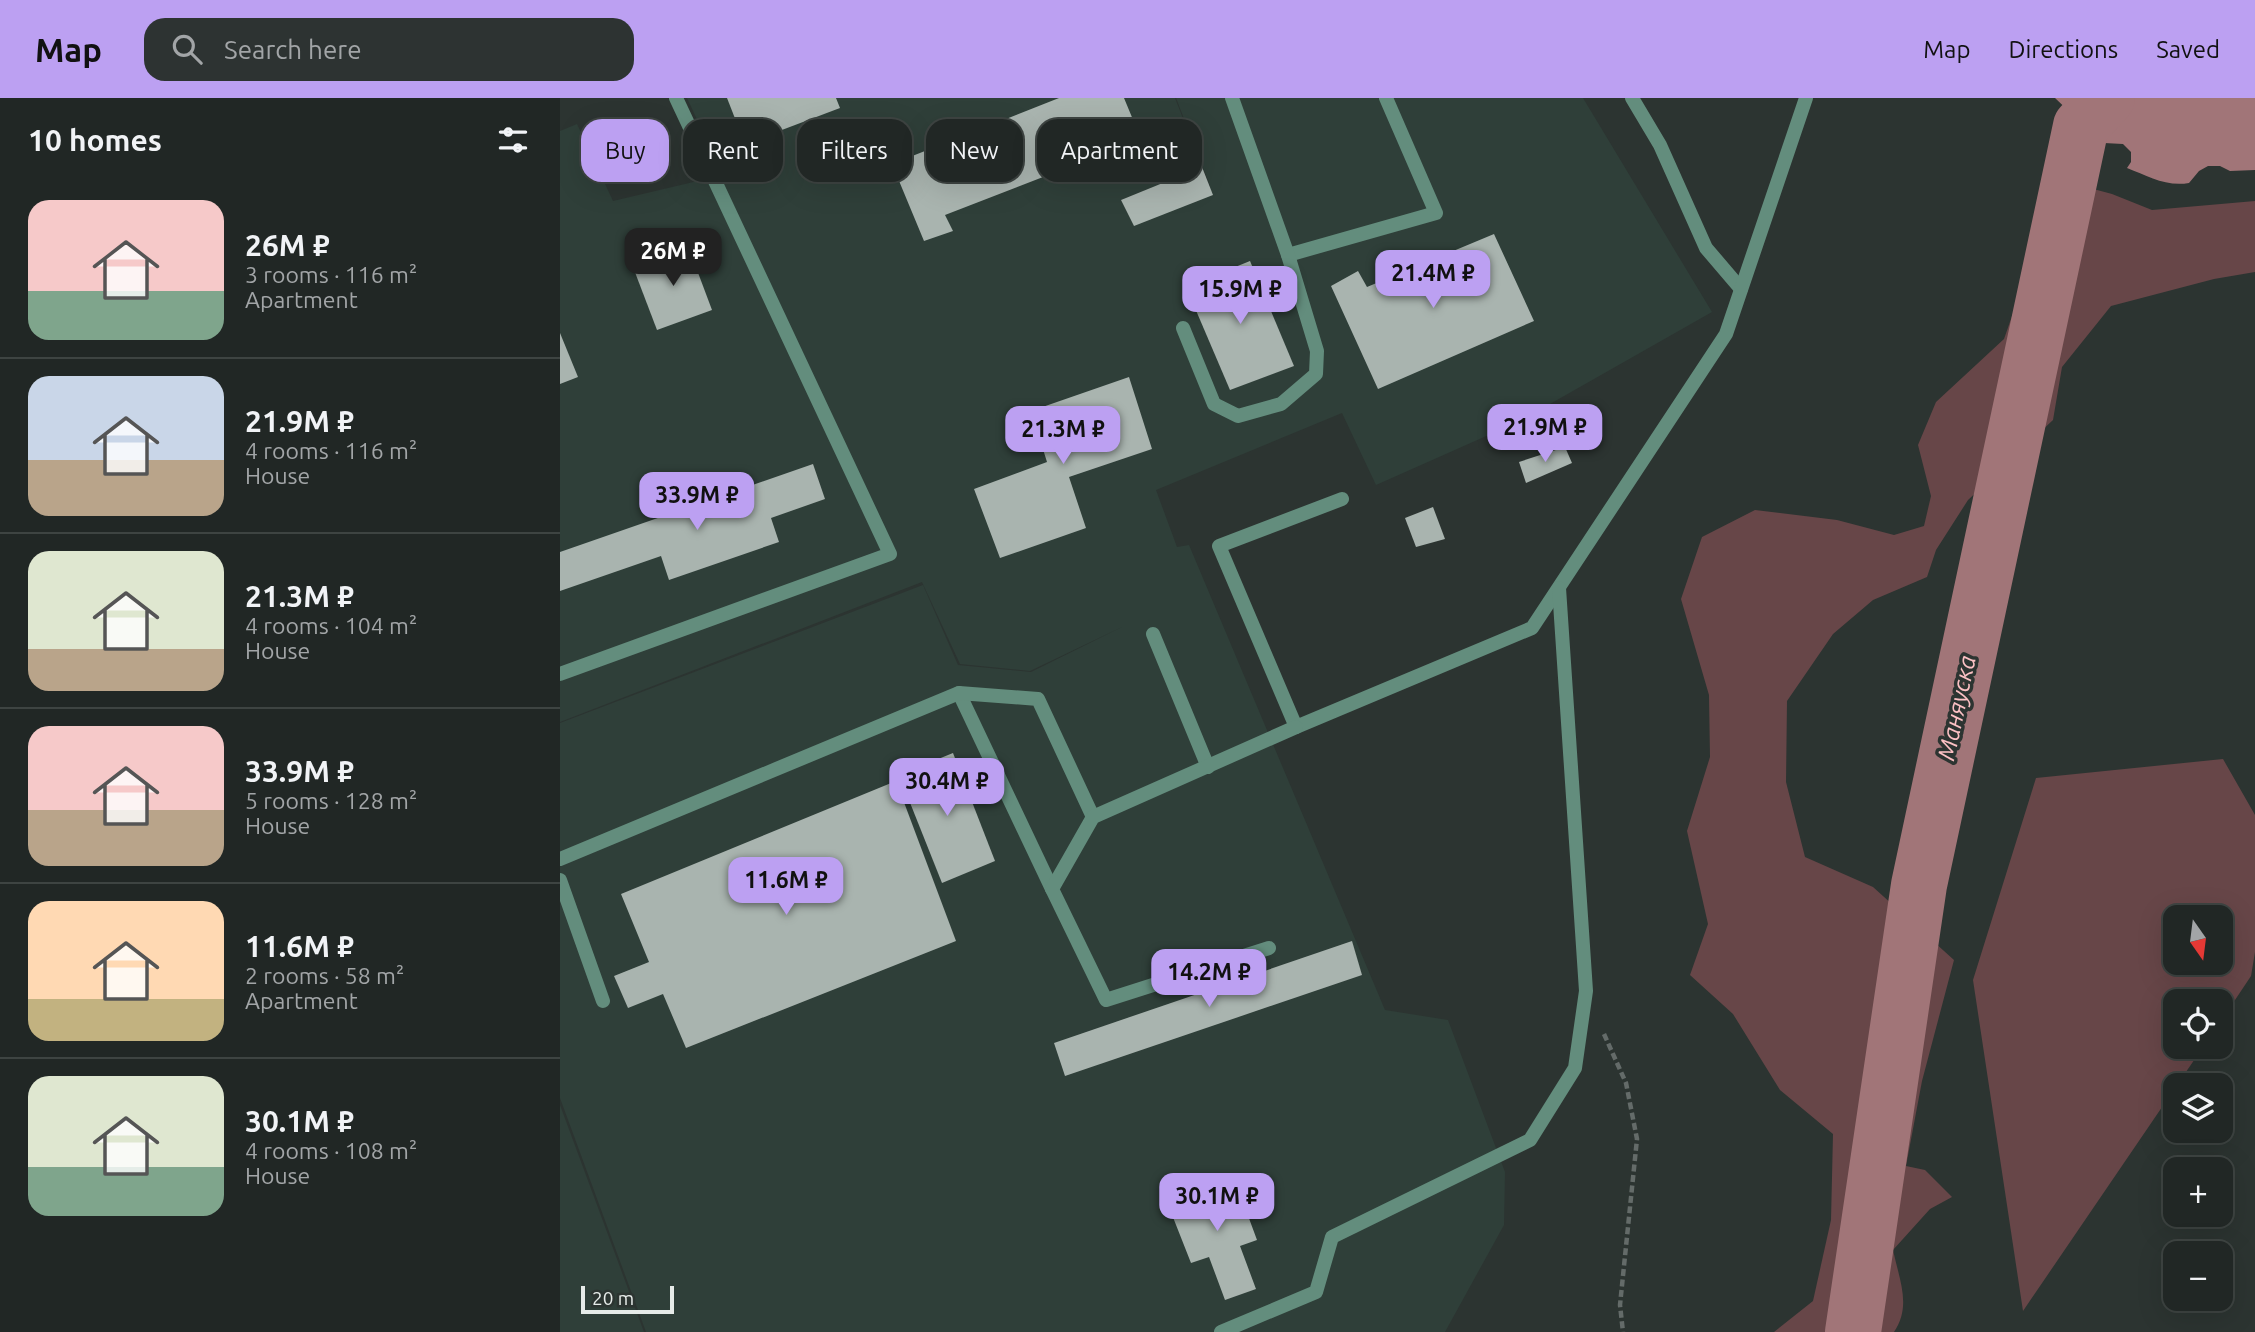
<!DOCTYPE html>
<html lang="en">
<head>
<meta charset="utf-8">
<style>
	body { margin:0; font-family:Ubuntu,sans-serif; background:#2d3332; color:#f1f3f6; height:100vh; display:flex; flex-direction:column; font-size:26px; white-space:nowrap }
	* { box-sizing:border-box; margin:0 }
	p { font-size:23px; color:#a2a5a7 }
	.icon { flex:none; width:38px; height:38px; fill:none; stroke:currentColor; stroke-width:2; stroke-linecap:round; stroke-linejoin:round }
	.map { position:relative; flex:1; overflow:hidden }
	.panel { display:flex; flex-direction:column; background:#212725; width:560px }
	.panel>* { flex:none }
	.banner { position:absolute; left:21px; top:21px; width:665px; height:63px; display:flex; gap:14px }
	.needle { width:46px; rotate:166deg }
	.tools { position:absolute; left:1603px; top:807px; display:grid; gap:14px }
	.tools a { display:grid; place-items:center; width:70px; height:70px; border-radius:14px; background:#212725; box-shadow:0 7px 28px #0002,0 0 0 2px #3e4442; font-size:35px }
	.scale { position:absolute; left:21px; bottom:18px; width:93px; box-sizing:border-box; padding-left:7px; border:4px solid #e6ebe9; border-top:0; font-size:19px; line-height:24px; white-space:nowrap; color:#e6ebe9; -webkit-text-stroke:5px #2c3431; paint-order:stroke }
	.price { position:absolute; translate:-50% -60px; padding:0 16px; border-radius:14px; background:#bca0f2; color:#111; font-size:23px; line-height:46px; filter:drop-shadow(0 2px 4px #0008) }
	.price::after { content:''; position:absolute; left:50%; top:42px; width:21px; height:16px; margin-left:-10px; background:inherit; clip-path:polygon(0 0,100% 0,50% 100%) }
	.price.active { background:#222; color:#fff }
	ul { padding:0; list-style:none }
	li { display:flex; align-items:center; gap:21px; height:175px; padding:0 28px }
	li+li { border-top:2px solid #3e4442 }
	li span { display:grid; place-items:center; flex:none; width:196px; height:140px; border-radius:21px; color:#555 }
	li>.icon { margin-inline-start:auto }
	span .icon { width:84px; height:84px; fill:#fffc; stroke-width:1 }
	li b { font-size:30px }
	h2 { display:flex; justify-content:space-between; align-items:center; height:84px; padding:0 28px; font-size:30px }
	.chip { padding:0 24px; border-radius:21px; background:#212725; box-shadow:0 7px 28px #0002,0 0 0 2px #3e4442; font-size:24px; line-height:63px }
	.chip.active { background:#bca0f2; color:#111 }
	header { display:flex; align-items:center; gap:42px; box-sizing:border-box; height:98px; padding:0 35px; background:#bca0f2; color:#111 }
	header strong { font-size:33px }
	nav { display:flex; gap:38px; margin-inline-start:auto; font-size:24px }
	.search { width:490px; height:63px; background:#2d3332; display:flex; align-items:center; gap:18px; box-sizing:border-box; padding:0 24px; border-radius:21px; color:#a2a5a7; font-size:26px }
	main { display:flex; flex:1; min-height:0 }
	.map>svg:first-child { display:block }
</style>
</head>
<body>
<header>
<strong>Map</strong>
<div class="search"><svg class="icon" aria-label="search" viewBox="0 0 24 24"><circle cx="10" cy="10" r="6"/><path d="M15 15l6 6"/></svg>Search here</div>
<nav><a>Map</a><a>Directions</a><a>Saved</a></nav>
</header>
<main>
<section class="panel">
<h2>10 homes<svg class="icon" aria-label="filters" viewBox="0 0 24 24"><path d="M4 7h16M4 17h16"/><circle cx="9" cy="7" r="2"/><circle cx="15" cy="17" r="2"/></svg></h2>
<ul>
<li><span style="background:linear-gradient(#f6c9c9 65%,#7fa58c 0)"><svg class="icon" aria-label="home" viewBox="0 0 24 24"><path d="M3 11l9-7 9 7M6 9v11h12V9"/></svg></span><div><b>26M ₽</b><p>3 rooms · 116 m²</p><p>Apartment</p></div></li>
<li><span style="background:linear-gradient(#c9d6e8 60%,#b9a48a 0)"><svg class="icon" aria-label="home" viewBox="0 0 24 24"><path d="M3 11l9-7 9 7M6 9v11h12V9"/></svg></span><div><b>21.9M ₽</b><p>4 rooms · 116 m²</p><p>House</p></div></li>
<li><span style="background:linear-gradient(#dfe7d0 70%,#b9a48a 0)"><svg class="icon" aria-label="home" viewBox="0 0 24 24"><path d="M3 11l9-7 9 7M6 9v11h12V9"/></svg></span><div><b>21.3M ₽</b><p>4 rooms · 104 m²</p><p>House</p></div></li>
<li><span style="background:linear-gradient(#f6c9c9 60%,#b9a48a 0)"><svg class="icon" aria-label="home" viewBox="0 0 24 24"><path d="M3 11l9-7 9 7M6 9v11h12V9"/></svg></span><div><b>33.9M ₽</b><p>5 rooms · 128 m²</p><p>House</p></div></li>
<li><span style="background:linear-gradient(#ffd9b3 70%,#c2b280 0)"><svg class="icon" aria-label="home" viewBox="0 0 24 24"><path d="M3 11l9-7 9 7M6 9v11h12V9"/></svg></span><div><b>11.6M ₽</b><p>2 rooms · 58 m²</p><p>Apartment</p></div></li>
<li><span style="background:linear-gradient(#dfe7d0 65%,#7fa58c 0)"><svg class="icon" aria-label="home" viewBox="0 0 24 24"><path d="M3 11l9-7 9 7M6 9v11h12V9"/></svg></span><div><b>30.1M ₽</b><p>4 rooms · 108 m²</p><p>House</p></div></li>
</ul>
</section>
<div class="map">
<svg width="1695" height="1234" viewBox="0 0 1695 1234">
	<rect width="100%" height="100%" fill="#2c3431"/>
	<g fill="#2f3f39">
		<polygon points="127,0 615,0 642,69 561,102 571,122 650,88 616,0 1023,0 1152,214 960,323 816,387 782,315 596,392 617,449 629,447 825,912 888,922 945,1074 944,1127 885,1234 86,1234 0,1000 0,625 363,487 398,567 471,574 564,528 470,573 400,566 362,484 0,624 0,33 17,26 53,103 163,77"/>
		<polygon points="0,1007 84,1234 0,1234"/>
	</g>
	<g fill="#674648" fill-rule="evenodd">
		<path d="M1485 78 1552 96 1592 112 1695 103V174L1654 181 1551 208 1502 269 1493 322 1408 402 1376 452 1367 479 1313 502 1273 536 1227 603 1226 684 1245 759 1313 789 1394 862 1362 983 1346 1068 1365 1072 1392 1099 1370 1111 1333 1152C1339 1181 1352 1208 1334 1234H1214L1253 1203 1271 1122 1273 1036 1220 992 1173 916 1130 877 1148 826 1127 733 1150 659 1149 597 1121 501 1142 439 1195 412 1277 422 1334 437 1364 428 1371 398 1358 347 1376 304 1444 241 1472 161Z"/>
		<path d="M1663 661 1695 717V854L1691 878 1661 923V903H1615V948L1643 949 1463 1213 1413 882 1476 680ZM1615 819H1661V864H1615Z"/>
	</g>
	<path fill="#a17578" d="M1495 0H1695V72L1670 73 1660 68H1648L1639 73 1629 85C1606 89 1588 78 1567 70L1571 64V54L1563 46 1544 45 1537 40Z"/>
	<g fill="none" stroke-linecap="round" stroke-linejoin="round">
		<polyline stroke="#a17578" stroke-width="56" points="1293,1234 1359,787 1521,28 1547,0"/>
	</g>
	<g fill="#a9b4af">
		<polygon points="167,0 276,0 280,10 185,46"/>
		<polygon points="499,0 564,0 581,41 385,117 393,133 364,143 332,66"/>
		<polygon points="642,69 653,97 574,128 561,102"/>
		<polygon points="934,136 974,223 818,291 771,188 798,173 807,189"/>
		<polygon points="128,148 152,212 97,232 73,169"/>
		<polygon points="690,163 734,268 670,292 626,189"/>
		<polygon points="0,235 18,279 0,286"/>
		<polygon points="569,279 592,351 509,379 526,430 440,460 414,391 487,364 471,313"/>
		<polygon points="1005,349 1012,365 966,385 959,364"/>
		<polygon points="253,366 265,401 211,420 219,444 109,482 101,458 0,493 0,454"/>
		<polygon points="873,409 885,441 856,449 845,420"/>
		<polygon points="393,655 435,763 382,785 339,677"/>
		<polygon points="336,683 396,843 126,950 103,896 68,910 54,878 89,864 61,796"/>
		<polygon points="792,843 802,877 505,978 494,945"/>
		<polygon points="673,1077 697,1142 680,1148 696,1191 665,1202 649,1159 631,1165 607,1104"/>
	</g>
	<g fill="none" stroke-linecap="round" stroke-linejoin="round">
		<polyline stroke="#646b69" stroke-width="4.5" stroke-dasharray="7 3.5" stroke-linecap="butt" points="1044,936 1066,985 1077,1041 1060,1207 1063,1234"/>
		<g stroke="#638d7d" stroke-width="14">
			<polyline points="1072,0 1100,47 1146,150 1181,191"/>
			<polyline points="728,157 876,115 826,0"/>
			<polyline points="623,230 654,306 678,318 721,306 756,276 757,253 728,157 672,0"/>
			<polyline points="782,401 659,448 736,629 972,530 1166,236 1246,0"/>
			<polyline points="593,536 648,669"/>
			<polyline points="0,576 330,456 116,0"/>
			<polyline points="399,595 492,791"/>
			<polyline points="0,761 399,595 478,601 533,719"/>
			<polyline points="0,782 43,903"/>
			<polyline points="709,850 546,902 492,791 533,719 736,629"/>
			<polyline points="661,1234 756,1194 772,1139 970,1042 1015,970 1026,893 999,490"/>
		</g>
	</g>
	<g text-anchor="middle" stroke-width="7" stroke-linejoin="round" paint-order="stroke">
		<g font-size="24" font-style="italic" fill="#fcc1c4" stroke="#2c3431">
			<text transform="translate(1397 610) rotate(-78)" y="8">Маняуска</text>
		</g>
	</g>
</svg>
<div class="tools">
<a><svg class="needle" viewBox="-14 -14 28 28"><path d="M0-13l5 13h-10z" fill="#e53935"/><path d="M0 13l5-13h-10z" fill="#a2a5a7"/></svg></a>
<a><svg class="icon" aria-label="locate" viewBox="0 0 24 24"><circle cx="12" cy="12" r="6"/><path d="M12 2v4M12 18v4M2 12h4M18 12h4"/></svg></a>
<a><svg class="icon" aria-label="layers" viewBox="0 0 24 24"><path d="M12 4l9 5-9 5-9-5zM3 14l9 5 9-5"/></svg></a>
<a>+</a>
<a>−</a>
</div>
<div class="scale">20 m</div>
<b class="price active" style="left:113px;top:190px">26M ₽</b>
<b class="price" style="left:873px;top:212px">21.4M ₽</b>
<b class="price" style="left:680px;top:228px">15.9M ₽</b>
<b class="price" style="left:985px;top:366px">21.9M ₽</b>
<b class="price" style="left:503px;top:368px">21.3M ₽</b>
<b class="price" style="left:137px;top:434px">33.9M ₽</b>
<b class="price" style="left:387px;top:720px">30.4M ₽</b>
<b class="price" style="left:226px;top:819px">11.6M ₽</b>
<b class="price" style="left:649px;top:911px">14.2M ₽</b>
<b class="price" style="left:657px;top:1135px">30.1M ₽</b>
<div class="banner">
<a class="chip active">Buy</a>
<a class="chip">Rent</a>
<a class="chip">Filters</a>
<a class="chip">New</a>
<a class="chip">Apartment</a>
</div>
</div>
</main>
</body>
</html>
